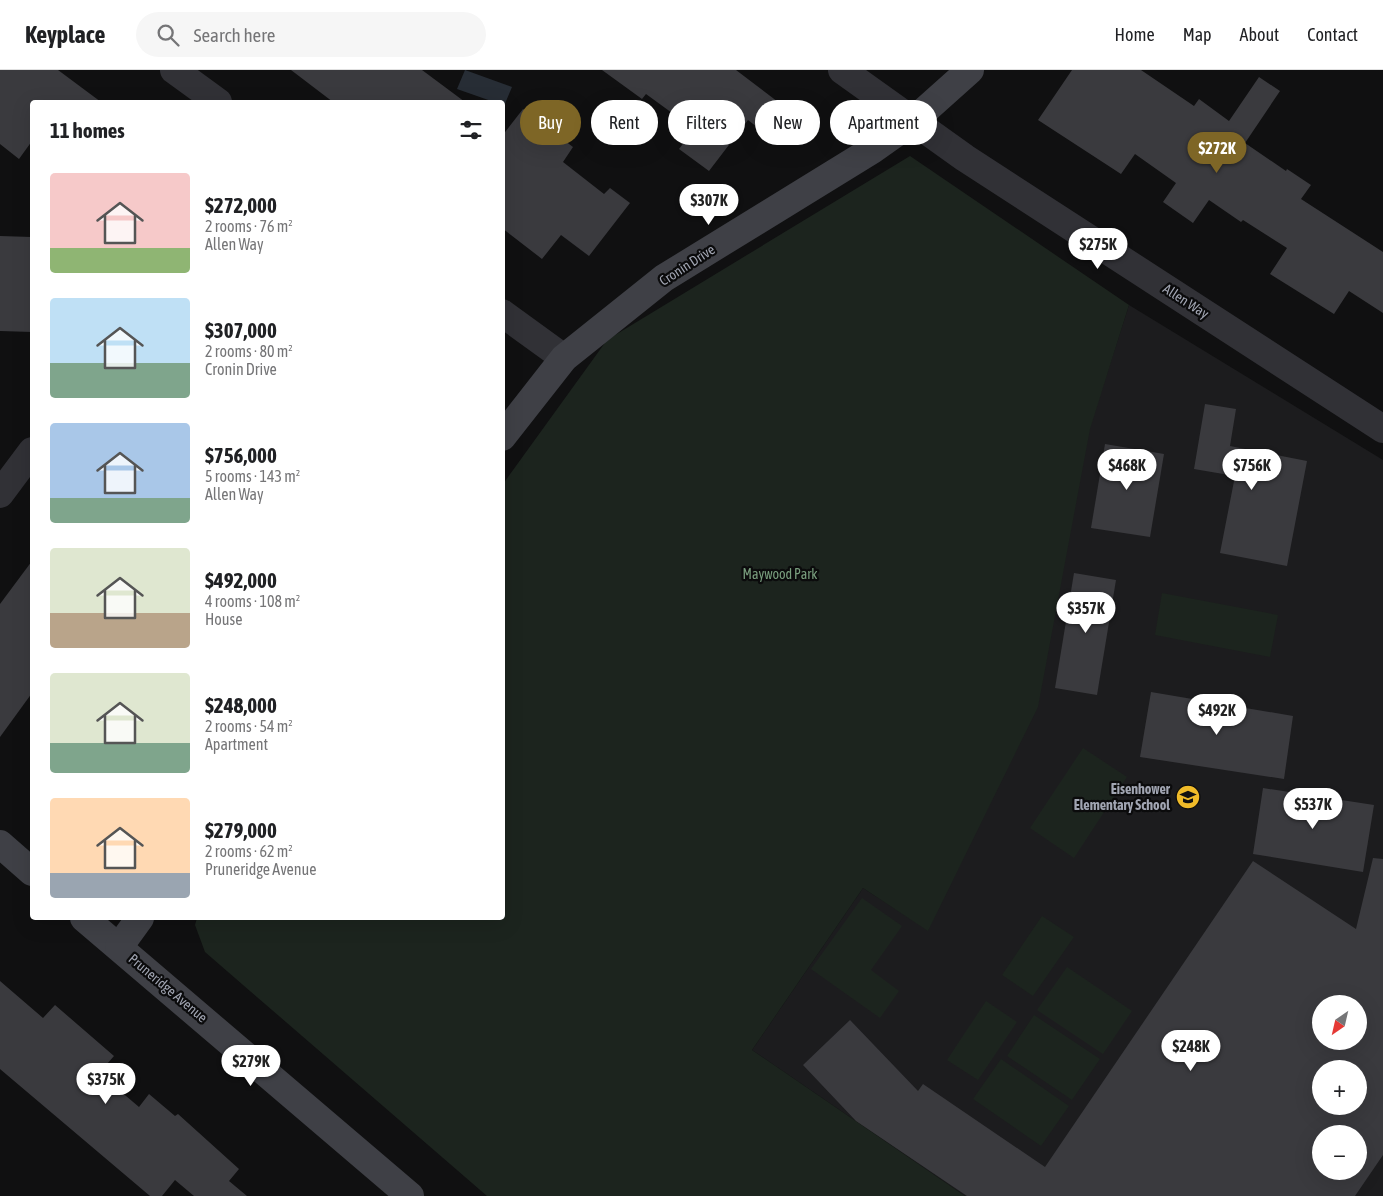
<!DOCTYPE html>
<html lang="en">
<head>
<meta charset="utf-8">
<style>
	body { margin:0; font-family:"Asap Condensed",sans-serif; background:#f6f6f6; color:#202124; height:100vh; display:flex; flex-direction:column; font-size:19px; white-space:nowrap }
	* { box-sizing:border-box; margin:0 }
	p { font-size:16px; color:#757577 }
	.icon { flex:none; width:28px; height:28px; fill:none; stroke:currentColor; stroke-width:2; stroke-linecap:round; stroke-linejoin:round }
	.map { position:relative; flex:1; overflow:hidden }
	.sheet { position:absolute; left:30px; top:30px; width:475px; height:820px; display:flex; flex-direction:column; background:#fff; border-radius:5px; box-shadow:0 5px 20px #0002 }
	.sheet>* { flex:none }
	.guide { position:absolute; left:520px; top:30px; width:475px; height:45px; display:flex; gap:10px }
	.needle { width:32px; rotate:214deg }
	.tools { position:absolute; left:1312px; top:925px; display:grid; gap:10px }
	.tools a { display:grid; place-items:center; width:55px; height:55px; border-radius:50%; background:#fff; box-shadow:0 5px 20px #0002; font-size:25px }
	.price { position:absolute; translate:-50% -42px; padding:0 11px; border-radius:18px; background:#fff; color:#222; font-size:16px; line-height:32px; filter:drop-shadow(0 1px 2px #0008) }
	.price::after { content:''; position:absolute; left:50%; top:30px; width:15px; height:11px; margin-left:-8px; background:inherit; clip-path:polygon(0 0,100% 0,50% 100%) }
	.price.selected { background:#7e6626; color:#fff }
	ul { padding:0; list-style:none }
	li { display:flex; align-items:center; gap:15px; height:125px; padding:0 20px }
	li span { display:grid; place-items:center; flex:none; width:140px; height:100px; border-radius:5px; color:#555 }
	li>.icon { margin-inline-start:auto }
	span .icon { width:60px; height:60px; fill:#fffc; stroke-width:1 }
	li b { font-size:21px }
	h2 { display:flex; justify-content:space-between; align-items:center; height:60px; padding:0 20px; font-size:21px }
	.pill { padding:0 18px; border-radius:22px; background:#fff; box-shadow:0 5px 20px #0002; font-size:18px; line-height:45px }
	.pill.selected { background:#7e6626; color:#fff }
	header { display:flex; align-items:center; gap:30px; box-sizing:border-box; height:70px; padding:0 25px; background:#fff; border-bottom:1px solid #e0e0e0 }
	header strong { font-size:24px }
	nav { display:flex; gap:28px; margin-inline-start:auto; font-size:18px }
	.search { width:350px; height:45px; background:#f6f6f6; display:flex; align-items:center; gap:12px; box-sizing:border-box; padding:0 18px; border-radius:28px; color:#757577; font-size:19px }
	.map>svg:first-child { display:block }
</style>
</head>
<body>
<header>
<strong>Keyplace</strong>
<div class="search"><svg class="icon" aria-label="search" viewBox="0 0 24 24"><circle cx="10" cy="10" r="6"/><path d="M15 15l6 6"/></svg>Search here</div>
<nav><a>Home</a><a>Map</a><a>About</a><a>Contact</a></nav>
</header>
<div class="map">
<svg width="1383" height="1126" viewBox="0 0 1383 1126">
	<rect width="100%" height="100%" fill="#101011"/>
	<path fill="#1c1c1e" fill-rule="evenodd" d="M1129 235 1383 390V1126H965L752 980 863 818 928 860ZM1321 934H1359V971H1321ZM1321 999H1359V1036H1321ZM1321 1064H1359V1101H1321Z"/>
	<g fill="#1c241e">
		<polygon points="910,86 1129,235 1090,359 1038,637 928,861 863,818 752,980 965,1126 487,1126 205,882 195,855 197,848 502,848 503,414 607,270"/>
		<polygon points="1162,523 1278,545 1270,587 1155,565"/>
		<polygon points="1083,678 1127,707 1074,788 1030,758"/>
		<polygon points="862,828 902,856 871,900 899,921 880,948 811,899"/>
		<polygon points="1042,846 1074,867 1033,926 1002,905"/>
		<polygon points="1067,897 1132,941 1103,984 1037,940"/>
		<polygon points="986,931 1017,952 978,1010 947,990"/>
		<polygon points="1034,945 1100,989 1072,1030 1007,986"/>
		<polygon points="1001,989 1069,1036 1041,1076 973,1029"/>
	</g>
	<polygon fill="#272d35" points="465,0 512,17 504,36 502,32 494,32 457,19"/>
	<g fill="#3a3a3e" fill-rule="evenodd">
		<polygon points="0,0 58,0 101,32 32,32 32,71 19,89 0,74"/>
		<polygon points="291,0 422,0 465,32 333,32"/>
		<polygon points="602,0 736,0 782,35 762,61 748,50 709,101 679,79 694,59 646,24 642,29"/>
		<polygon points="1072,0 1141,0 1194,36 1199,29 1229,51 1259,7 1280,21 1245,73 1286,101 1287,99 1311,115 1301,129 1383,182 1383,243 1349,221 1334,244 1270,204 1287,178 1243,150 1241,152 1209,130 1193,153 1163,132 1176,113 1135,84 1121,104 1038,50"/>
		<polygon points="523,39 573,77 563,92 604,124 610,118 630,133 589,186 561,165 542,189 502,158 502,66"/>
		<polygon points="0,166 32,167 32,262 0,261"/>
		<polygon points="1205,334 1236,339 1230,376 1307,391 1287,496 1220,483 1235,406 1194,399"/>
		<polygon points="1105,374 1164,384 1150,467 1091,458"/>
		<polygon points="32,491 32,623 0,667 0,534"/>
		<polygon points="1074,503 1116,510 1097,625 1055,618"/>
		<polygon points="1151,622 1293,646 1284,709 1140,687"/>
		<polygon points="1263,718 1374,735 1363,802 1253,784"/>
		<path d="M1373 788 1383 789V1085L1355 1126H967L856 1051 803 995 850 950 918 1021 923 1014 1045 1097 1253 791 1356 859ZM1321 934H1359V971H1321ZM1321 999H1359V1036H1321ZM1321 1064H1359V1101H1321Z"/>
		<polygon points="0,911 43,948 55,935 114,986 99,1003 139,1037 149,1024 175,1046 178,1044 239,1099 229,1111 247,1126 194,1126 175,1110 162,1126 150,1126 0,999"/>
	</g>
	<g fill="none" stroke-linecap="round" stroke-linejoin="round">
		<g stroke="#313136" stroke-width="28">
			<polyline points="174,0 218,32"/>
			<polyline points="842,0 965,88 1383,359"/>
			<polyline points="502,243 564,288"/>
			<polyline points="0,424 32,381"/>
		</g>
		<g stroke="#3f4046" stroke-width="28">
			<polyline points="502,367 564,288 664,208 872,80 913,51 970,0"/>
			<polyline points="0,774 32,802"/>
			<polyline points="84,848 410,1126"/>
			<polyline points="119,877 140,848"/>
		</g>
	</g>
	<defs>
		<g id="school-disc" transform="scale(1.25)"><circle r="9.5" fill="#f0bb29" stroke="#0b0b0c"/><path d="M0-5L7-2L0 1L-7-2ZM-4 1L0 2.5L4 1V4Q0 6-4 4Z" fill="#111"/></g>
	</defs>
	<g fill-rule="evenodd">
		<use href="#school-disc" x="1188" y="727"/>
	</g>
	<g text-anchor="middle" stroke-width="4.5" stroke-linejoin="round" paint-order="stroke">
		<g font-size="14" fill="#a1a5b2" stroke="#0b0b0c">
			<text transform="translate(687 195) rotate(-33)" y="5">Cronin Drive</text>
			<text transform="translate(1186 231) rotate(33)" y="5">Allen Way</text>
			<text transform="translate(168 918) rotate(40)" y="5">Pruneridge Avenue</text>
		</g>
		<g font-size="14" fill="#789d7d" stroke="#0b0b0c">
			<text x="780" y="509">Maywood Park</text>
		</g>
		<g font-size="14" font-weight="bold" fill="#a1a5b2" stroke="#0b0b0c" text-anchor="end">
			<text x="1170" y="724">Eisenhower<tspan x="1170" dy="16">Elementary School</tspan></text>
		</g>
	</g>
</svg>
<div class="tools">
<a><svg class="needle" viewBox="-14 -14 28 28"><path d="M0-13l5 13h-10z" fill="#e53935"/><path d="M0 13l5-13h-10z" fill="#757577"/></svg></a>
<a>+</a>
<a>−</a>
</div>
<b class="price selected" style="left:1217px;top:104px">$272K</b>
<b class="price" style="left:709px;top:156px">$307K</b>
<b class="price" style="left:1098px;top:200px">$275K</b>
<b class="price" style="left:1127px;top:421px">$468K</b>
<b class="price" style="left:1252px;top:421px">$756K</b>
<b class="price" style="left:1086px;top:564px">$357K</b>
<b class="price" style="left:1217px;top:666px">$492K</b>
<b class="price" style="left:1313px;top:760px">$537K</b>
<b class="price" style="left:1191px;top:1002px">$248K</b>
<b class="price" style="left:251px;top:1017px">$279K</b>
<b class="price" style="left:106px;top:1035px">$375K</b>
<div class="guide">
<a class="pill selected">Buy</a>
<a class="pill">Rent</a>
<a class="pill">Filters</a>
<a class="pill">New</a>
<a class="pill">Apartment</a>
</div>
<section class="sheet">
<h2>11 homes<svg class="icon" aria-label="filters" viewBox="0 0 24 24"><path d="M4 7h16M4 17h16"/><circle cx="9" cy="7" r="2"/><circle cx="15" cy="17" r="2"/></svg></h2>
<ul>
<li><span style="background:linear-gradient(#f6c9c9 75%,#8fb573 0)"><svg class="icon" aria-label="home" viewBox="0 0 24 24"><path d="M3 11l9-7 9 7M6 9v11h12V9"/></svg></span><div><b>$272,000</b><p>2 rooms · 76 m²</p><p>Allen Way</p></div></li>
<li><span style="background:linear-gradient(#bfe0f5 65%,#7fa58c 0)"><svg class="icon" aria-label="home" viewBox="0 0 24 24"><path d="M3 11l9-7 9 7M6 9v11h12V9"/></svg></span><div><b>$307,000</b><p>2 rooms · 80 m²</p><p>Cronin Drive</p></div></li>
<li><span style="background:linear-gradient(#a9c7e8 75%,#7fa58c 0)"><svg class="icon" aria-label="home" viewBox="0 0 24 24"><path d="M3 11l9-7 9 7M6 9v11h12V9"/></svg></span><div><b>$756,000</b><p>5 rooms · 143 m²</p><p>Allen Way</p></div></li>
<li><span style="background:linear-gradient(#dfe7d0 65%,#b9a48a 0)"><svg class="icon" aria-label="home" viewBox="0 0 24 24"><path d="M3 11l9-7 9 7M6 9v11h12V9"/></svg></span><div><b>$492,000</b><p>4 rooms · 108 m²</p><p>House</p></div></li>
<li><span style="background:linear-gradient(#dfe7d0 70%,#7fa58c 0)"><svg class="icon" aria-label="home" viewBox="0 0 24 24"><path d="M3 11l9-7 9 7M6 9v11h12V9"/></svg></span><div><b>$248,000</b><p>2 rooms · 54 m²</p><p>Apartment</p></div></li>
<li><span style="background:linear-gradient(#ffd9b3 75%,#9aa5b1 0)"><svg class="icon" aria-label="home" viewBox="0 0 24 24"><path d="M3 11l9-7 9 7M6 9v11h12V9"/></svg></span><div><b>$279,000</b><p>2 rooms · 62 m²</p><p>Pruneridge Avenue</p></div></li>
</ul>
</section>
</div>
</body>
</html>
